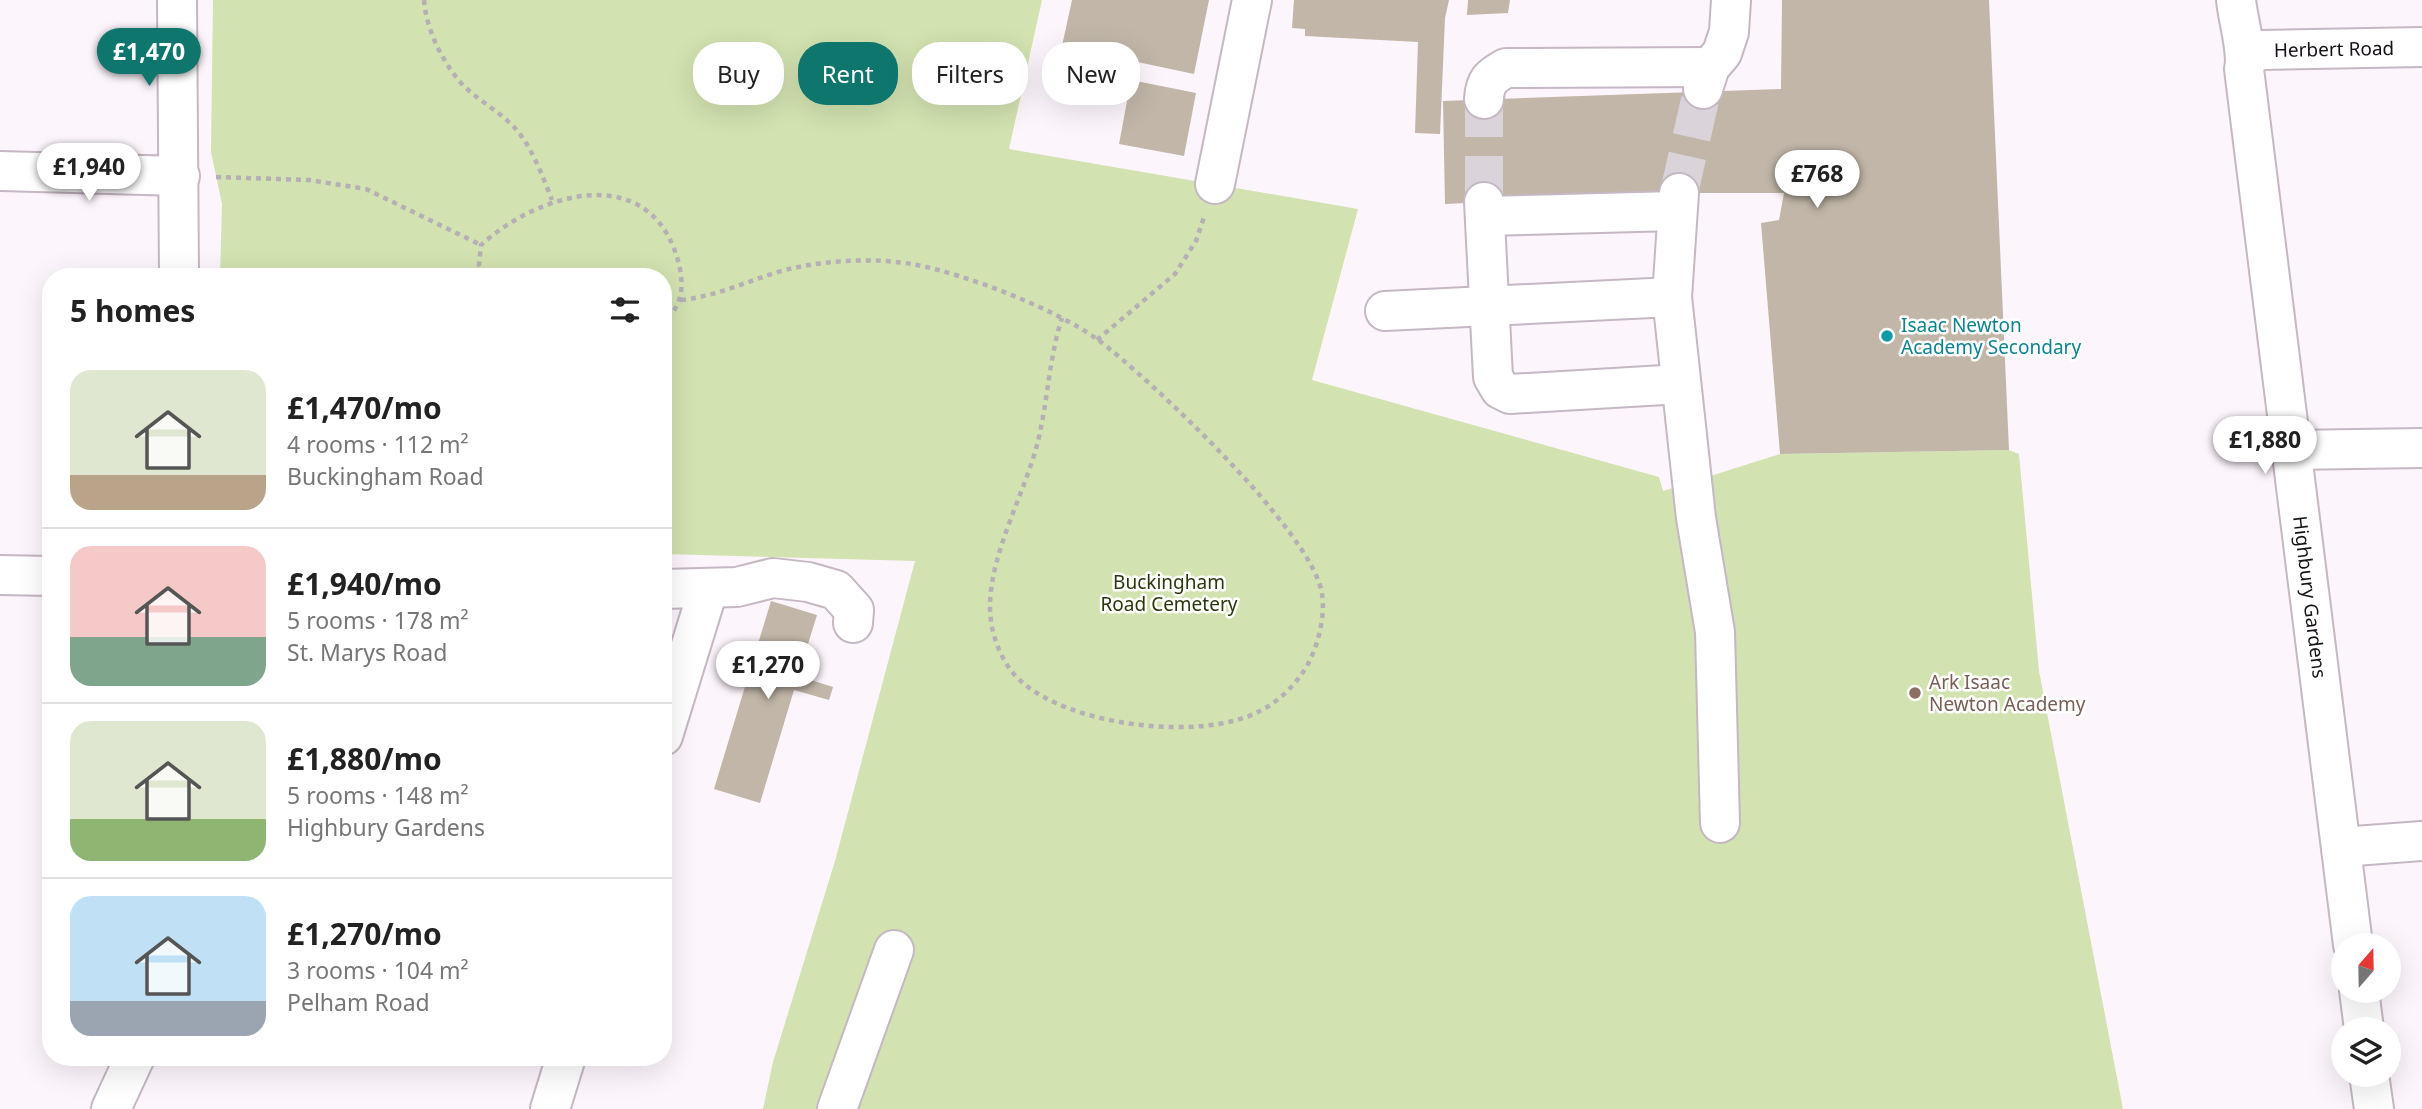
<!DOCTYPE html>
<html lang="en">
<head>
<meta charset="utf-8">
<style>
	body { margin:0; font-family:"Noto Sans",sans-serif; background:#f6f6f6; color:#222; height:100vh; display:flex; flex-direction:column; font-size:26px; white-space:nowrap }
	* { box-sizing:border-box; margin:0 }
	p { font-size:23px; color:#767676 }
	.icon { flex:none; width:38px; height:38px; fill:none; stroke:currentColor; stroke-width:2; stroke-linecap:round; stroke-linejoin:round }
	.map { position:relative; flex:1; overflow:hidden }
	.drawer { position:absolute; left:42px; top:268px; width:630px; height:798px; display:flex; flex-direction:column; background:#fff; border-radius:28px; box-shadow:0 7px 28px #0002 }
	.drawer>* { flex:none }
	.guide { position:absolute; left:693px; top:42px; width:665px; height:63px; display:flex; gap:14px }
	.needle { width:46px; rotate:20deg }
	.controls { position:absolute; left:2331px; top:933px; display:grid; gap:14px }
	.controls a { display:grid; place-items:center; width:70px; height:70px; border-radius:50%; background:#fff; box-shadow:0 7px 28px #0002; font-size:35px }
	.price { position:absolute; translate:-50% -60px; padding:0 16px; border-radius:24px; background:#fff; color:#222; font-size:23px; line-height:46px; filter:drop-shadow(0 2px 4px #0008) }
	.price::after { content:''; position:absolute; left:50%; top:42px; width:21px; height:16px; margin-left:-10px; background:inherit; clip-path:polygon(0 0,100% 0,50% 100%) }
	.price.current { background:#0f766e; color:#fff }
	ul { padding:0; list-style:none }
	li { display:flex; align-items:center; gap:21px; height:175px; padding:0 28px }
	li+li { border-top:2px solid #e0e0e0 }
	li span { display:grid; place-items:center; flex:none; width:196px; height:140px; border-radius:21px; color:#555 }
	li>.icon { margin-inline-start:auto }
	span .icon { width:84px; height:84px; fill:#fffc; stroke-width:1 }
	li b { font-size:30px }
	h2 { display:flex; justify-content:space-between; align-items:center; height:84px; padding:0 28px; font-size:30px }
	.chip { padding:0 24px; border-radius:28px; background:#fff; box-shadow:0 7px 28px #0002; font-size:24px; line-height:63px }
	.chip.current { background:#0f766e; color:#fff }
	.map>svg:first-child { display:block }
</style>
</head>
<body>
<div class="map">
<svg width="2422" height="1109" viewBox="0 0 2422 1109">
	<rect width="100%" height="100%" fill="#fdf5fc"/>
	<polygon fill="#d2e2b0" points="213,0 1042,0 1009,149 1358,209 1312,380 1659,477 1663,491 1780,454 2009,450 2019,454 2039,671 2123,1109 763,1109 773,1062 835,861 915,561 663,554 663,276 220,276 222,204 211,152"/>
	<g fill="#c1b6a8">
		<polygon points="1072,0 1209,0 1194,74 1062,46"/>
		<polygon points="1294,0 1449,0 1445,18 1440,134 1415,133 1418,42 1305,36 1305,29 1292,28"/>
		<polygon points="1468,0 1510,0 1508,13 1467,15"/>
		<polygon points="1782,0 1989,0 2009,450 1780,454 1761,223 1779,220 1784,193 1679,193 1445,204 1443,101 1781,89"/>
		<polygon points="1131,80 1196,93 1184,156 1119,144"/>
		<polygon points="771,601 817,615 798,676 833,687 829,700 794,690 760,803 714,789"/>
	</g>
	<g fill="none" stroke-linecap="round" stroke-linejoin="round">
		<g stroke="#dad3da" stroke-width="38" stroke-dasharray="38 19" stroke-linecap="butt">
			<polyline points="1484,99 1484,202"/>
			<polyline points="1679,193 1702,91"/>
		</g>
		<g stroke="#c5b7c3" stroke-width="42">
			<g id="minor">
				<polyline points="177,0 179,276"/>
				<path d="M2236 0C2238 20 2248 52 2244 69L2353 945"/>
				<polyline points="2247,57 2260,50 2422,47"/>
				<polyline points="1703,89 1710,67 1722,53 1729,32 1731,0"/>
				<path d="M1484 99C1485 81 1491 76 1506 68L1710 67"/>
				<polyline points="0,171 180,176"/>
				<polyline points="1215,184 1252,0"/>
				<polyline points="1679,193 1672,297 1696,518 1715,632 1720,823"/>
				<polyline points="1484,202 1493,377 1500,389 1510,394 1681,384"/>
				<polyline points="1485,216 1676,211"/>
				<polyline points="1385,311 1672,297"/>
				<polyline points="2292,450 2422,448"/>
				<polyline points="0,575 51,576"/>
				<polyline points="663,589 737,587 773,578 808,582 836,590 854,610 853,623"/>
				<polyline points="663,736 708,590"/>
				<polyline points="2341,847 2422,841"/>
				<polyline points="2359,990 2364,1029"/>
				<polyline points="2369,1074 2374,1109"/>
				<polyline points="111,1109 135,1057"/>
				<polyline points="550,1109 566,1057"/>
				<polyline points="837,1109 894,950"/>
			</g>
		</g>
		<g stroke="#b6afb5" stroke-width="4.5" stroke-dasharray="5 5" stroke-linecap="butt">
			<path d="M424 0C426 29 442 61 461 83 477 100 499 111 515 128 532 147 543 177 552 200"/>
			<polyline points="216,177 309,180 366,189 481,245"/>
			<path d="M482 276 479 265 481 245C544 188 657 161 680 269 684 289 681 309 663 321"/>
			<path d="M681 300C719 296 749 280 785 270 825 260 876 257 917 265 968 275 1055 309 1097 339 1149 378 1313 532 1322 594 1326 619 1316 655 1301 675 1291 689 1276 703 1260 711 1202 742 1071 726 1022 682 1005 668 994 643 991 621 983 565 1025 495 1038 441 1048 400 1049 358 1062 318"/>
			<polyline points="1097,340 1175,274 1196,241 1204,217"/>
		</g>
		<use href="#minor" stroke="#fff" stroke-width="38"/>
	</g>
	<circle fill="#0f9aa8" stroke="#fff" stroke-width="2.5" cx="1887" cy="336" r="7"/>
	<circle fill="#8d6e63" stroke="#fff" stroke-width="2.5" cx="1915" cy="693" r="7"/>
	<g text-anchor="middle" stroke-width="5" stroke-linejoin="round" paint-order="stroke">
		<g font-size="19" fill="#161116" stroke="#fff">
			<text transform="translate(2334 49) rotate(-1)" y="7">Herbert Road</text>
			<text transform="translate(2310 597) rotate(83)" y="7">Highbury Gardens</text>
		</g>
		<g font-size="19" fill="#0d838f" stroke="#fff" text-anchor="start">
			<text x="1901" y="332">Isaac Newton<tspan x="1901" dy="22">Academy Secondary</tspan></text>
		</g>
		<g font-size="19" fill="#2b360b" stroke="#fff">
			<text x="1169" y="589">Buckingham<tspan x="1169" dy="22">Road Cemetery</tspan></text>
		</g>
		<g font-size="19" fill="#785e54" stroke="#fff" text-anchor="start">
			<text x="1929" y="689">Ark Isaac<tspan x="1929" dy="22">Newton Academy</tspan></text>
		</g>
	</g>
</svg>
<div class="controls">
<a><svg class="needle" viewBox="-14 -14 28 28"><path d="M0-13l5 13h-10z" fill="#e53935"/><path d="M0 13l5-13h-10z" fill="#767676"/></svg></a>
<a><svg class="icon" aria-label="layers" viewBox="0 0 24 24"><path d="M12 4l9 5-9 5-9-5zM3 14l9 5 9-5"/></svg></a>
</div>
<b class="price current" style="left:149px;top:88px">£1,470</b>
<b class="price" style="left:89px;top:203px">£1,940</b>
<b class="price" style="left:1817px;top:210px">£768</b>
<b class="price" style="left:2265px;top:476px">£1,880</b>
<b class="price" style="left:768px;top:701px">£1,270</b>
<div class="guide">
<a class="chip">Buy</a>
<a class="chip current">Rent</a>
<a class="chip">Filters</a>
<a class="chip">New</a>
</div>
<section class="drawer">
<h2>5 homes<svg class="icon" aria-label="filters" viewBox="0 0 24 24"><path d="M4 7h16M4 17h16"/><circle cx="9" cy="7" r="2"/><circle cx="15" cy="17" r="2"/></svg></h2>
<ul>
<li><span style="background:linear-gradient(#dfe7d0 75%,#b9a48a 0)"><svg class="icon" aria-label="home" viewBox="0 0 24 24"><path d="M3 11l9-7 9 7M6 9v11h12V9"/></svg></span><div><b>£1,470/mo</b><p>4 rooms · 112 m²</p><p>Buckingham Road</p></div></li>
<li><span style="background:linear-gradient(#f6c9c9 65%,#7fa58c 0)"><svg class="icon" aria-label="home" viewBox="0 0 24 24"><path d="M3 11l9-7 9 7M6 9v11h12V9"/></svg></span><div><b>£1,940/mo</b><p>5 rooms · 178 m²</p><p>St. Marys Road</p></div></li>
<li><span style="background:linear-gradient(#dfe7d0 70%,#8fb573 0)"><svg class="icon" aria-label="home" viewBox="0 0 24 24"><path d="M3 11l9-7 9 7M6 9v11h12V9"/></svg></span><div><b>£1,880/mo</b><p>5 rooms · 148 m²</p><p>Highbury Gardens</p></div></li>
<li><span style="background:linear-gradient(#bfe0f5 75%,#9aa5b1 0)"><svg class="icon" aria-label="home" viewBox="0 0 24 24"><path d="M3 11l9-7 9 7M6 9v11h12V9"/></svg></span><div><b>£1,270/mo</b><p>3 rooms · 104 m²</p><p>Pelham Road</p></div></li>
</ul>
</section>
</div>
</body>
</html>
